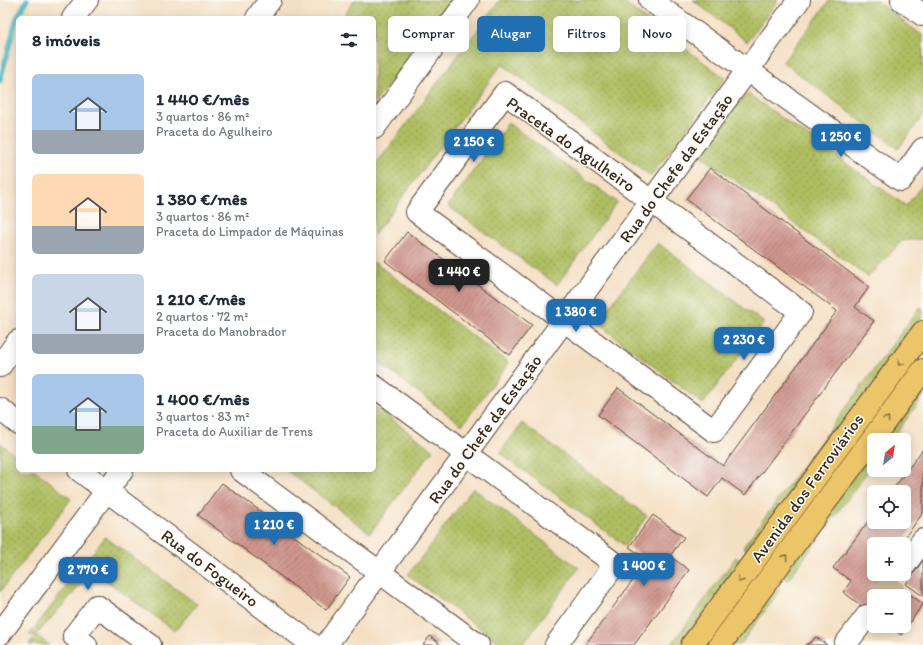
<!DOCTYPE html>
<html lang="pt">
<head>
<meta charset="utf-8">
<style>
	body { margin:0; font-family:Itim,sans-serif; background:#f2f2f3; color:#1f2937; height:100vh; display:flex; flex-direction:column; font-size:15px; white-space:nowrap }
	* { box-sizing:border-box; margin:0 }
	p { font-size:13px; color:#747a83 }
	.icon { flex:none; width:22px; height:22px; fill:none; stroke:currentColor; stroke-width:2; stroke-linecap:round; stroke-linejoin:round }
	.map { position:relative; flex:1; overflow:hidden }
	.sheet { position:absolute; left:16px; top:16px; width:360px; height:456px; display:flex; flex-direction:column; background:#fff; border-radius:6px; box-shadow:0 2px 10px #0003 }
	.sheet>* { flex:none }
	.top-card { position:absolute; left:388px; top:16px; width:380px; height:36px; display:flex; gap:8px }
	.needle { width:26px; rotate:30deg }
	.buttons { position:absolute; left:867px; top:433px; display:grid; gap:8px }
	.buttons a { display:grid; place-items:center; width:44px; height:44px; border-radius:6px; background:#fff; box-shadow:0 2px 10px #0003; font-size:20px }
	.price { position:absolute; translate:-50% -34px; padding:0 9px; border-radius:8px; background:#1f6fb2; color:#fff; font-size:13px; line-height:26px; filter:drop-shadow(0 1px 2px #0008) }
	.price::after { content:''; position:absolute; left:50%; top:24px; width:12px; height:9px; margin-left:-6px; background:inherit; clip-path:polygon(0 0,100% 0,50% 100%) }
	.price.on { background:#222; color:#fff }
	ul { padding:0; list-style:none }
	li { display:flex; align-items:center; gap:12px; height:100px; padding:0 16px }
	li span { display:grid; place-items:center; flex:none; width:112px; height:80px; border-radius:6px; color:#555 }
	li>.icon { margin-inline-start:auto }
	span .icon { width:48px; height:48px; fill:#fffc; stroke-width:1 }
	li b { font-size:17px }
	h2 { display:flex; justify-content:space-between; align-items:center; height:48px; padding:0 16px; font-size:17px }
	.pill { padding:0 14px; border-radius:6px; background:#fff; box-shadow:0 2px 10px #0003; font-size:14px; line-height:36px }
	.pill.on { background:#1f6fb2; color:#fff }
	.map>svg:first-child { display:block }
</style>
</head>
<body>
<div class="map">
<svg width="923" height="645" viewBox="0 0 923 645">
	<defs>
		<pattern id="grass-dots" width="8" height="8" patternUnits="userSpaceOnUse"><rect width="8" height="8" fill="#aebe61"/><path d="M2 2h.1M6 6h.1" fill="none" stroke="#8f9b4f" stroke-width="1.8" stroke-linecap="round"/></pattern>
		<pattern id="building-hatch" width="6" height="6" patternUnits="userSpaceOnUse"><rect width="6" height="6" fill="#cf968d"/><path d="M-1 1l2-2M0 6l6-6M5 7l2-2" fill="none" stroke="#a97b73"/></pattern>
	</defs>
	<rect width="100%" height="100%" fill="#fdfcf7"/>
	<filter id="ink" filterUnits="userSpaceOnUse"><feTurbulence type="fractalNoise" baseFrequency=".025" numOctaves="2"/><feDisplacementMap in="SourceGraphic" scale="8" xChannelSelector="R" yChannelSelector="G"/><feConvolveMatrix kernelMatrix="1 2 1 2 8 2 1 2 1" color-interpolation-filters="sRGB"/></filter>
	<filter id="wash" filterUnits="userSpaceOnUse"><feTurbulence type="fractalNoise" baseFrequency=".012" numOctaves="4" result="noise"/><feDisplacementMap in="SourceGraphic" scale="16" xChannelSelector="R" yChannelSelector="G"/><feGaussianBlur stdDeviation="0.9" result="paint"/><feColorMatrix in="noise" values="0 0 0 0 0 0 0 0 0 0 0 0 0 0 0 0 0 1.4 0 .05"/><feComposite in="paint" operator="in"/></filter>
	<g filter="url(#wash)">
		<rect width="100%" height="100%" fill="#f4dfc3"/>
		<g fill="url(#grass-dots)" stroke="#747440">
			<polygon points="355,0 452,0 374,104 374,18 342,18"/>
			<polygon points="500,0 620,0 725,78 651,176 502,64 374,235 374,167"/>
			<polygon points="693,0 778,0 747,42"/>
			<polygon points="830,0 876,0 923,36 923,116 898,149 783,62"/>
			<polygon points="747,93 906,206 923,184 923,239 902,241 868,277 700,155"/>
			<polygon points="508,123 617,202 557,285 448,206"/>
			<polygon points="658,243 764,323 703,404 597,323"/>
			<polygon points="374,262 509,363 462,425 374,359"/>
			<polygon points="920,307 923,309 923,316 749,552 743,547"/>
			<polygon points="923,383 923,397 891,440 881,440"/>
			<polygon points="374,406 433,450 370,533 286,470 374,470"/>
			<polygon points="522,423 647,516 625,546 500,453"/>
			<polygon points="0,443 18,457 18,470 35,470 71,499 0,592"/>
			<polygon points="874,450 874,463 788,580 782,575"/>
			<polygon points="473,488 579,568 522,645 502,645 408,575"/>
			<polygon points="105,537 197,604 175,631 93,571 36,635 49,645 29,645 36,636 29,635"/>
			<polygon points="736,557 742,561 680,645 671,645"/>
			<polygon points="774,586 780,590 740,645 730,645"/>
		</g>
		<g fill="none" stroke-linecap="round" stroke-linejoin="round">
			<polyline stroke="#3fb0b6" stroke-width="5" points="0,81 17,17 27,0"/>
		</g>
		<g id="blocks">
			<g fill="url(#building-hatch)">
				<polygon points="710,168 869,287 855,307 874,321 745,495 722,478 708,497 598,415 618,388 723,466 837,311 686,199"/>
				<polygon points="407,232 532,325 510,355 385,261"/>
				<polygon points="923,449 923,513 900,544 874,544 874,574 883,574 923,604 901,635 889,626 904,626 904,596 874,596 874,615 843,592 851,581 833,568 874,514 874,522 904,522 904,492 891,492"/>
				<polygon points="222,483 350,577 326,610 198,515"/>
				<polygon points="653,515 684,537 670,556 689,570 634,645 585,645 648,560 629,547"/>
				<polygon points="923,560 923,596 906,584"/>
				<polygon points="430,636 441,645 423,645"/>
				<polygon points="816,637 827,645 805,645 811,642"/>
			</g>
		</g>
	</g>
	<g filter="url(#ink)">
		<use href="#blocks" fill-opacity="0" stroke="#574537" stroke-width="1"/>
		<g fill="none" stroke-linecap="round" stroke-linejoin="round">
			<polyline stroke="#cfbba2" stroke-width="22" stroke-dasharray="22 11" stroke-linecap="butt" points="882,596 897,576"/>
			<g stroke="#574537" stroke-width="24">
				<g id="minor">
					<polyline points="650,0 901,180 923,149"/>
					<polyline points="902,0 923,15"/>
					<polyline points="73,18 87,0"/>
					<polyline points="257,18 270,0"/>
					<polygon points="505,93 801,312 714,431 417,212"/>
					<polyline points="374,128 468,0"/>
					<polyline points="0,366 18,341"/>
					<polyline points="374,386 615,564 556,645"/>
					<polyline points="0,409 18,423"/>
					<polyline points="79,470 313,645"/>
					<polyline points="241,470 478,645"/>
					<polyline points="904,566 923,540"/>
					<polyline points="0,634 122,470"/>
					<polyline points="86,645 74,636 97,606 150,645"/>
					<polyline points="326,645 799,0"/>
					<polyline points="845,645 867,616"/>
				</g>
			</g>
			<g stroke="#574537" stroke-width="24">
				<g id="major">
					<polyline points="692,645 923,332"/>
					<polyline points="720,645 923,370"/>
				</g>
			</g>
			<use href="#minor" stroke="#fff" stroke-width="22"/>
			<use href="#major" stroke="#edc569" stroke-width="22"/>
		</g>
		<defs><path id="oneway-chevron" d="M-2-3.5L2.5 0L-2 3.5" fill="none" stroke-width="1.6" stroke-linecap="round" stroke-linejoin="round"/></defs>
		<g stroke="#8b7040">
			<use href="#oneway-chevron" transform="translate(900 363) rotate(126)"/>
			<use href="#oneway-chevron" transform="translate(887 419) rotate(-54)"/>
			<use href="#oneway-chevron" transform="translate(785 557) rotate(-54)"/>
			<use href="#oneway-chevron" transform="translate(740 580) rotate(126)"/>
		</g>
	</g>
	<g text-anchor="middle" stroke-width="3" stroke-linejoin="round" paint-order="stroke">
		<g font-size="17" fill="#3b2a1e" stroke="#fdfcf7">
			<text transform="translate(571 144) rotate(35)" y="6">Praceta do Agulheiro</text>
			<text transform="translate(676 168) rotate(-54)" y="6">Rua do Chefe da Estação</text>
			<text transform="translate(485 429) rotate(-54)" y="6">Rua do Chefe da Estação</text>
			<text transform="translate(807 488) rotate(-54)" y="6">Avenida dos Ferroviários</text>
			<text transform="translate(210 568) rotate(37)" y="6">Rua do Fogueiro</text>
		</g>
	</g>
</svg>
<div class="buttons">
<a><svg class="needle" viewBox="-14 -14 28 28"><path d="M0-13l5 13h-10z" fill="#e53935"/><path d="M0 13l5-13h-10z" fill="#747a83"/></svg></a>
<a><svg class="icon" aria-label="locate" viewBox="0 0 24 24"><circle cx="12" cy="12" r="6"/><path d="M12 2v4M12 18v4M2 12h4M18 12h4"/></svg></a>
<a>+</a>
<a>−</a>
</div>
<b class="price" style="left:841px;top:158px">1 250 €</b>
<b class="price" style="left:474px;top:163px">2 150 €</b>
<b class="price on" style="left:459px;top:293px">1 440 €</b>
<b class="price" style="left:576px;top:333px">1 380 €</b>
<b class="price" style="left:744px;top:361px">2 230 €</b>
<b class="price" style="left:274px;top:546px">1 210 €</b>
<b class="price" style="left:644px;top:587px">1 400 €</b>
<b class="price" style="left:88px;top:591px">2 770 €</b>
<div class="top-card">
<a class="pill">Comprar</a>
<a class="pill on">Alugar</a>
<a class="pill">Filtros</a>
<a class="pill">Novo</a>
</div>
<section class="sheet">
<h2>8 imóveis<svg class="icon" aria-label="filters" viewBox="0 0 24 24"><path d="M4 7h16M4 17h16"/><circle cx="9" cy="7" r="2"/><circle cx="15" cy="17" r="2"/></svg></h2>
<ul>
<li><span style="background:linear-gradient(#a9c7e8 70%,#9aa5b1 0)"><svg class="icon" aria-label="home" viewBox="0 0 24 24"><path d="M3 11l9-7 9 7M6 9v11h12V9"/></svg></span><div><b>1 440 €/mês</b><p>3 quartos · 86 m²</p><p>Praceta do Agulheiro</p></div></li>
<li><span style="background:linear-gradient(#ffd9b3 65%,#9aa5b1 0)"><svg class="icon" aria-label="home" viewBox="0 0 24 24"><path d="M3 11l9-7 9 7M6 9v11h12V9"/></svg></span><div><b>1 380 €/mês</b><p>3 quartos · 86 m²</p><p>Praceta do Limpador de Máquinas</p></div></li>
<li><span style="background:linear-gradient(#c9d6e8 75%,#9aa5b1 0)"><svg class="icon" aria-label="home" viewBox="0 0 24 24"><path d="M3 11l9-7 9 7M6 9v11h12V9"/></svg></span><div><b>1 210 €/mês</b><p>2 quartos · 72 m²</p><p>Praceta do Manobrador</p></div></li>
<li><span style="background:linear-gradient(#a9c7e8 65%,#7fa58c 0)"><svg class="icon" aria-label="home" viewBox="0 0 24 24"><path d="M3 11l9-7 9 7M6 9v11h12V9"/></svg></span><div><b>1 400 €/mês</b><p>3 quartos · 83 m²</p><p>Praceta do Auxiliar de Trens</p></div></li>
</ul>
</section>
</div>
</body>
</html>
